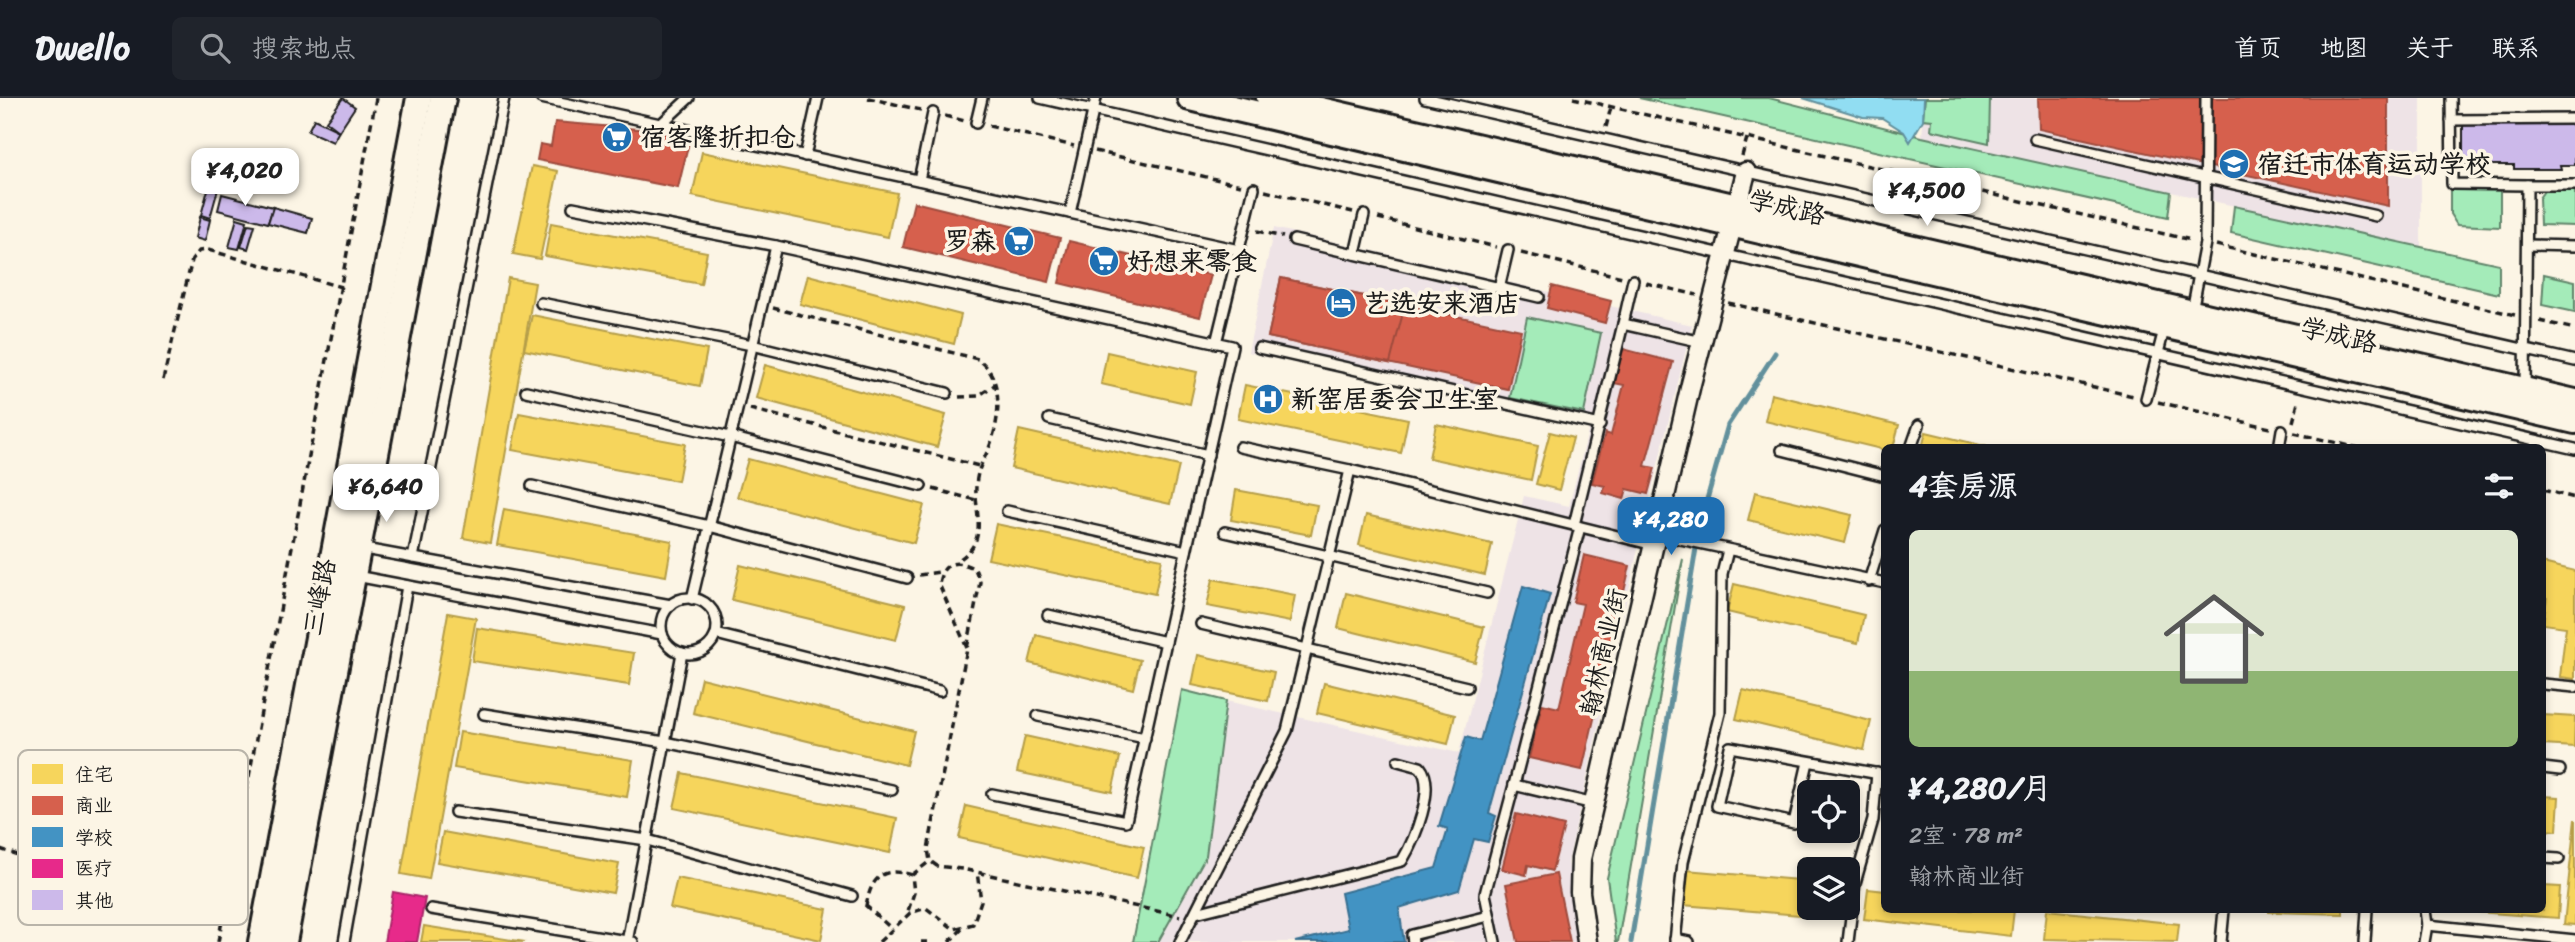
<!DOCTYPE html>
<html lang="zh">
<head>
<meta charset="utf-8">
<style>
	body { margin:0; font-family:Sriracha,"LXGW WenKai TC",sans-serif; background:#20242c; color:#f1f3f6; height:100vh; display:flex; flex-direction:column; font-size:26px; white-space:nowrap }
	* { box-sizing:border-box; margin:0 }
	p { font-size:23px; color:#9ea1a6 }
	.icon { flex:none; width:38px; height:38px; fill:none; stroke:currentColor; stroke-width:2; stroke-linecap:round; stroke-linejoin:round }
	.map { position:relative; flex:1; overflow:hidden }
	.sheet { position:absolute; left:1881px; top:346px; width:665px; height:469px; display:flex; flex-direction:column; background:#171b24; border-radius:10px; box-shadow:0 4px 10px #0003 }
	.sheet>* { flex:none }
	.tools { position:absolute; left:1797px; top:682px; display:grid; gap:14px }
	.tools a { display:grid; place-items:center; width:63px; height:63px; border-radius:10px; background:#171b24; box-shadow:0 4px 10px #0003; font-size:35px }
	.price { position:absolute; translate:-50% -60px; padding:0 16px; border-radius:14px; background:#fff; color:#222; font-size:23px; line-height:46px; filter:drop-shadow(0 2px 4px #0008) }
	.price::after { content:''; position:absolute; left:50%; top:42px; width:21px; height:16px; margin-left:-10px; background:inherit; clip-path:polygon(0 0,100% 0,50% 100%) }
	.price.selected { background:#1f6fb2; color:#fff }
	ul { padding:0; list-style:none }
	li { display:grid; align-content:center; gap:14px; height:371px; padding:0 28px }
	li span { display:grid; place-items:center; height:217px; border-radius:10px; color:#555 }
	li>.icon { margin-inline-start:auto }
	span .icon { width:126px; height:126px; fill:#fffc; stroke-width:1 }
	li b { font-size:30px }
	h2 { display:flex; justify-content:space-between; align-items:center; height:84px; padding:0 28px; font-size:30px }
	header { display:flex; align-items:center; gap:42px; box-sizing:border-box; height:98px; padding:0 35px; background:#171b24; border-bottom:2px solid #363941 }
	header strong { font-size:33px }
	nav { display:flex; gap:38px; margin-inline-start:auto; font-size:24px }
	.search { width:490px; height:63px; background:#20242c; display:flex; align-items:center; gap:18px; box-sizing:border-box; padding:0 24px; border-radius:10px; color:#9ea1a6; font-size:26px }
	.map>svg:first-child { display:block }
</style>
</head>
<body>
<header>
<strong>Dwello</strong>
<div class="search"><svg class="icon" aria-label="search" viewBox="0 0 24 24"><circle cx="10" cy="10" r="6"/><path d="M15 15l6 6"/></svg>搜索地点</div>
<nav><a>首页</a><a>地图</a><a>关于</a><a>联系</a></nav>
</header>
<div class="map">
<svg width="2575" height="844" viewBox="0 0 2575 844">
	<rect width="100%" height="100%" fill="#fcf5e5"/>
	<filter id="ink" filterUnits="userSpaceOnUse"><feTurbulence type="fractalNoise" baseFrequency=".0143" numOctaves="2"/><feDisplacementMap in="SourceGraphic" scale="14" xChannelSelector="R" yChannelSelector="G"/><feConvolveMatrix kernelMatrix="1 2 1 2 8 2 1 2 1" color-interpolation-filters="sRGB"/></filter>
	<g filter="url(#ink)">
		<g fill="#eee3e6">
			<polygon points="1925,0 2421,0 2421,149 1922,39"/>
			<polygon points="1274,130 1692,227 1643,428 1568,764 1580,844 1158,844 1206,758 1226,603 1459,655 1524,398 1569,408 1589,330 1248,254"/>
		</g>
		<g fill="#a4ebb9" stroke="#60846a" stroke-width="2">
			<polygon points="1639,0 1769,0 1922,39 2171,94 2168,119"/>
			<polygon points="1925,0 1990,0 1989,45 1931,32 1932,22 1923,21"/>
			<polygon points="2450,90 2500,92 2500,129 2457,127 2450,116"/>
			<polygon points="2544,93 2575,93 2575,128 2540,127 2539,100"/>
			<polygon points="2234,108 2499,166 2499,196 2231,135"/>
			<polygon points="2544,176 2575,183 2575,214 2542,207"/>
			<polygon points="1527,219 1601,235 1584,315 1510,300"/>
			<polygon points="1683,461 1618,844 1616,844 1607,780"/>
			<polygon points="1182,592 1226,603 1206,758 1158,844 1133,844"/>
		</g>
		<polygon fill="#91ddf2" stroke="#62909c" stroke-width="2" points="1803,0 1924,0 1923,22 1910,44 1904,34 1882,20 1863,19"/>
		<g fill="#f6d55c" stroke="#b59e49" stroke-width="2">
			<polygon points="702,54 897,95 888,139 692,98"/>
			<polygon points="532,68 558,73 540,161 513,156"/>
			<polygon points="551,125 707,154 701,186 545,158"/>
			<polygon points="808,177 961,217 954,246 800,206"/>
			<polygon points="508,180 535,185 490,445 463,440"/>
			<polygon points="532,217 707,252 700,288 524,252"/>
			<polygon points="1107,254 1197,274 1190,306 1101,286"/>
			<polygon points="765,267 946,317 937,349 756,300"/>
			<polygon points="1245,287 1408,321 1401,355 1238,321"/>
			<polygon points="1771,296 1899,327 1893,350 1885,352 1765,323"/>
			<polygon points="519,315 685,346 678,383 512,352"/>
			<polygon points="1436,326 1538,348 1531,382 1429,360"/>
			<polygon points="1019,332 1179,368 1170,406 1011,370"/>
			<polygon points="1550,334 1573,340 1559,392 1536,386"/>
			<polygon points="1926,334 1993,350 1922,350"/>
			<polygon points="748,361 924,407 914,445 737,399"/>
			<polygon points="1236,392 1317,407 1311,437 1231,422"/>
			<polygon points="1755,394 1852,417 1845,445 1748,422"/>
			<polygon points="504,411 672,443 666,478 497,447"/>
			<polygon points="1366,417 1492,446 1485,477 1359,447"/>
			<polygon points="996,426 1162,461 1155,496 988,461"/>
			<polygon points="2543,465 2575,473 2575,581 2560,579 2566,529 2543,526 2547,500 2543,499"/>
			<polygon points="740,467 905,507 896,542 732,502"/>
			<polygon points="1213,481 1295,497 1290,524 1207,508"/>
			<polygon points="1734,486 1864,517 1858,545 1727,514"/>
			<polygon points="1346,495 1484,529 1475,564 1338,530"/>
			<polygon points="448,515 476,520 429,781 401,776"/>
			<polygon points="477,530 634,555 629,587 472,563"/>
			<polygon points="1036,537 1140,562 1133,591 1029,565"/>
			<polygon points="1198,557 1274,574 1268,603 1192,587"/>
			<polygon points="701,580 914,633 906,667 693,615"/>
			<polygon points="1324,585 1455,617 1448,646 1317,615"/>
			<polygon points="1743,592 1871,623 1864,652 1736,621"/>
			<polygon points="2543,617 2575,619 2574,649 2543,647"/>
			<polygon points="460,634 633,662 627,699 454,670"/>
			<polygon points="1025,638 1120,659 1112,694 1017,674"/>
			<polygon points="682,675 897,720 890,755 674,710"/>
			<polygon points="2543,698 2559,699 2557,733 2543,732"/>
			<polygon points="966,708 1144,749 1137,780 959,740"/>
			<polygon points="2575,721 2575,827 2564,826"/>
			<polygon points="443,734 619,766 613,795 437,764"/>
			<polygon points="1686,772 1810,783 1810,810 1836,810 1835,820 1683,807"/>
			<polygon points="677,780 827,811 821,842 670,810"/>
			<polygon points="2543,788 2560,789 2558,820 2450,812 2543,812"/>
			<polygon points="1868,791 1885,793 1885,812 2014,812 2011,838 1864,821"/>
			<polygon points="2047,812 2179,826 2177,844 2044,841"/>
			<polygon points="2269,812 2343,812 2343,816 2269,814"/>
			<polygon points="424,828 525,844 421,844"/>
		</g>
		<g fill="#d6604d" stroke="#9e4c3e" stroke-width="2">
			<polygon points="2038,0 2388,0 2388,108 2039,31"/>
			<polygon points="555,24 638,31 690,40 678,90 537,62 540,46 551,48"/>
			<polygon points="914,104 1060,140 1049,184 903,149"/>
			<polygon points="1069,143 1211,177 1200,219 1059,185"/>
			<polygon points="1281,180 1521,232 1508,291 1268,239"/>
			<polygon points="1281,180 1405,207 1390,265 1268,239"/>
			<polygon points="1552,188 1611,203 1605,225 1547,210"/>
			<polygon points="1623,251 1673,264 1645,368 1655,370 1648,396 1627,391 1624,401 1603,395 1605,388 1592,385 1605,335 1611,337 1624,287 1614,285"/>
			<polygon points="1584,457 1630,468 1582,672 1529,660 1542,606 1559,610 1583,506 1573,504"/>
			<polygon points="1516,716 1564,728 1552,773 1528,767 1526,777 1502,771"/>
			<polygon points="1556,776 1570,844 1518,844 1506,786"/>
		</g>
		<polygon fill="#4393c3" stroke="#376f91" stroke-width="2" points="1523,488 1550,496 1489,715 1496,718 1488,744 1474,741 1459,792 1399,810 1404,844 1295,844 1348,831 1341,795 1436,770 1448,731 1439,728 1466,639 1480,643"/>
		<polygon fill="#e7298a" stroke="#aa2569" stroke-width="2" points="393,794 425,800 417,844 384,844"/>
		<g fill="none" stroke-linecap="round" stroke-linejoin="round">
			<polyline stroke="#62909c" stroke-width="5" points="1631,844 1700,426 1728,327 1775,255"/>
		</g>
		<g fill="#ccb9ea" stroke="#1c1c1c" stroke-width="2">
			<polygon points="343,0 355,9 339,33 326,23"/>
			<polygon points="314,21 339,33 333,44 308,33"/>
			<polygon points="2512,22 2575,25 2575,67 2560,67 2561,71 2514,71 2514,67 2463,67 2463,27 2512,27"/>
			<polygon points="209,88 218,91 210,120 201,117"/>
			<polygon points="222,96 273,109 268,125 218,112"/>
			<polygon points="273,109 312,120 308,135 268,125"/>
			<polygon points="200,119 210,122 205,143 195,140"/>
			<polygon points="237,120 247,123 239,151 229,149"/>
			<polygon points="248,126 255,127 248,151 241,149"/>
		</g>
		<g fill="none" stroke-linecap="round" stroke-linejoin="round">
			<g stroke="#1c1c1c" stroke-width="14">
				<g id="service">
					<polyline points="541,0 1239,152"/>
					<polyline points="1040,0 2575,351"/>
					<polyline points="1425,0 2575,263"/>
					<polyline points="2451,0 2452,86 2527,87"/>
					<polyline points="2451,22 2575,21"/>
					<polyline points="976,25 982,0"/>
					<polyline points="661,26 689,0"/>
					<polyline points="2035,41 2376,118"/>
					<polyline points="805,58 818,0"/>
					<polyline points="919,82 933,15"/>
					<polyline points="573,109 776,148"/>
					<polyline points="1070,115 1096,0"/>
					<polyline points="1294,142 1539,199"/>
					<polyline points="2527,147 2575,148"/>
					<polyline points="1355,156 1364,117"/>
					<polyline points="1499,190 1508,152"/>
					<polyline points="541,205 752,247 947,295"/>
					<polyline points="2192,213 2205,145 2206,0"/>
					<polyline points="1623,226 1633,182"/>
					<polyline points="1216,245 1254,90"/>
					<polyline points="1259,250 1600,327"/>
					<polyline points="2525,290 2527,87 2575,87"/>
					<polyline points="526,293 730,339 921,388"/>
					<polyline points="2146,301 2165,228"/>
					<polyline points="1049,321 1208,357"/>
					<polyline points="1240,349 1350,372 1654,447"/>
					<polyline points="1911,350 1919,327"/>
					<polyline points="2279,350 2282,332"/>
					<polyline points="1782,352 1885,378"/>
					<polyline points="532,388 709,428 907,480"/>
					<polyline points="1007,413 1186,453"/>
					<polyline points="1574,427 1623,226 1702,244"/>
					<polyline points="1225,434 1487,495"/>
					<polyline points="1657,436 1885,485"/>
					<polyline points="359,450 671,507"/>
					<polyline points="413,460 504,0"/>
					<polyline points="356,478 662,536"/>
					<polyline points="1869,483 1885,432"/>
					<circle cx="689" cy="528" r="28"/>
					<polyline points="692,501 776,148 1232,248 1126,723 992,696"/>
					<polyline points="1048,517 1166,544"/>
					<polyline points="1201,526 1467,589"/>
					<polyline points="716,536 940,593"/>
					<polyline points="2543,586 2575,589"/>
					<polyline points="484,616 665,644 892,692"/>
					<polyline points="1038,618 1145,640"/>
					<polyline points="1808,664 1794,725 1717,708 1730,649 1885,677"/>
					<polyline points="2543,670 2560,672"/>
					<polyline points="1514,687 1580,429"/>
					<polyline points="455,714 647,742 852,798"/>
					<polyline points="2543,760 2559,761"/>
					<polyline points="431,811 633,844"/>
					<path d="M1196 815 1402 763C1414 743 1437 689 1420 669L1398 663"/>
					<polyline points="2427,827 2575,842"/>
					<polyline points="1675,841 1689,844"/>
					<polyline points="344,844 407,488"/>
					<polyline points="627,844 682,555"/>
					<polyline points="1180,844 1287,633 1350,372"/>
					<polyline points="1413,844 1412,837 1489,818"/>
					<polyline points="1495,844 1485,796 1514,687 1594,706"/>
					<polyline points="1675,844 1683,764 1720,615 1722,476 1728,452"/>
					<polyline points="1848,844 1855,785 1873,722 1877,675"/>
					<polyline points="2221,844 2224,812"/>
					<polyline points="2365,844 2367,812"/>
					<polyline points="2424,844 2427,827 2425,812"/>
				</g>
			</g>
			<g stroke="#1c1c1c" stroke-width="23">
				<polyline id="minor" points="1587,844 1580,794 1581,761 1691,286 1746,74"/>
			</g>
			<g stroke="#1c1c1c" stroke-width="30">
				<g id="secondary">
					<polyline points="1190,0 2575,323"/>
					<polyline points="1269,0 2575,304"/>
					<polyline points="261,844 419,0"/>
					<polyline points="284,844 443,0"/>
				</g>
			</g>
			<g stroke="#1c1c1c" stroke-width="3.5" stroke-dasharray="7 5" stroke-linecap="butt">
				<polyline points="868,0 921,12"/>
				<polyline points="1573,0 2191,142"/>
				<polyline points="945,18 965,23"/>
				<polyline points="989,28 1074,48"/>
				<polyline points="1606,29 1611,9"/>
				<polyline points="1095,53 1241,87"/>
				<polyline points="1742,58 1747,40"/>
				<polyline points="1265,93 1353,114"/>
				<polyline points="1378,120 1496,149"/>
				<polyline points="1257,133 1283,139"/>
				<polyline points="2216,147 2515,217"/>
				<polyline points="1521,155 1622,179"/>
				<polyline points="1646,185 1697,197"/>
				<polyline points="1728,205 2133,298"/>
				<path d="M773 210 978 261C1005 280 1000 323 989 350 984 361 979 369 977 380 971 412 993 441 957 463"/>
				<polyline points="2540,223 2575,231"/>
				<polyline points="163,282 192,162 199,153 208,152 341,189"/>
				<polyline points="959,299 978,298 996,286"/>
				<polyline points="2158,304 2270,330"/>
				<polyline points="750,311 979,368"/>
				<polyline points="2293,324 2299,301"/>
				<polyline points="2294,335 2359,350"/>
				<polyline points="933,391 976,402"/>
				<polyline points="2543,392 2575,400"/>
				<polyline points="919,477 940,474"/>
				<path d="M967 550 939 486C942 463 957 461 975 471L980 484 928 751 930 763 937 768 962 771 1180 818"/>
				<polyline points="0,751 143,799"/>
				<polyline points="912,777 930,763"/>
				<polyline points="865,807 892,831"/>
				<path d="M866 808C871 780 882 768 912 777L914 795 907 816"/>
				<polyline points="218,844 376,0"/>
				<polyline points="879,844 910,815 926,810 954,831 973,826 981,803 977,774"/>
				<polyline points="921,844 932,844"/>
				<polyline points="949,844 962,831"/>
			</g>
			<use href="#service" stroke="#fcf5e5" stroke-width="9"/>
			<use href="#minor" stroke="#fcf5e5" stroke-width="18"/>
			<use href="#secondary" stroke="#fcf5e5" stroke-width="24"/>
		</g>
	</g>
	<defs>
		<g id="supermarket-disc" transform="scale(1.575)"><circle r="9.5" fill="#1f6fb2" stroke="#fcf5e5"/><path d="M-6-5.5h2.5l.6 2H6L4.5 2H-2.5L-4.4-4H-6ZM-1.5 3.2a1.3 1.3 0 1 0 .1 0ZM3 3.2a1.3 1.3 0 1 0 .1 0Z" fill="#fff"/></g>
		<g id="school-disc" transform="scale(1.575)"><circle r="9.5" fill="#1f6fb2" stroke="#fcf5e5"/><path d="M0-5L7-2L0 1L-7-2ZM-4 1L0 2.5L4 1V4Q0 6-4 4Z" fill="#fff"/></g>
		<g id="hotel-disc" transform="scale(1.575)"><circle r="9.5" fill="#1f6fb2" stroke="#fcf5e5"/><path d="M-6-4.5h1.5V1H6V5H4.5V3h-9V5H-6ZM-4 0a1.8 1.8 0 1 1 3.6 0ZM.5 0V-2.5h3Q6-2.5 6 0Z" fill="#fff"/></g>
		<g id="hospital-disc" transform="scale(1.575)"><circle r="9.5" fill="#1f6fb2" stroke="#fcf5e5"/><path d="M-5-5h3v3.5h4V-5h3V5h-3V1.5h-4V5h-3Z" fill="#fff"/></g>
	</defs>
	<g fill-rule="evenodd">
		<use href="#supermarket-disc" x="617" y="39"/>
		<use href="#school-disc" x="2234" y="66"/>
		<use href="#supermarket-disc" x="1019" y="143"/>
		<use href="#supermarket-disc" x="1104" y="163"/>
		<use href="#hotel-disc" x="1341" y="205"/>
		<use href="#hospital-disc" x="1268" y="301"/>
	</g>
	<g text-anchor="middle" stroke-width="7" stroke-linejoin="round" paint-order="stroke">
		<g font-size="26" font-weight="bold" fill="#1c1c1c" stroke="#fcf5e5" text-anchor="start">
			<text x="640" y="48">宿客隆折扣仓</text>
			<text x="2257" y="75">宿迁市体育运动学校</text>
			<text x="996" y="152" text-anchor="end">罗森</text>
			<text x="1127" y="172">好想来零食</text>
			<text x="1364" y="214">艺选安来酒店</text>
			<text x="1291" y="310">新窑居委会卫生室</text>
		</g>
		<g font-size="26" fill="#1c1c1c" stroke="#fcf5e5">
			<text transform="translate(1787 109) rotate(13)" y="9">学成路</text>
			<text transform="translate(2339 237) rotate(13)" y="9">学成路</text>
			<text transform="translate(319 499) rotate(-79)" y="9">三峰路</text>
			<text transform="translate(1603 554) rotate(-77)" y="9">翰林商业街</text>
		</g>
	</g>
	<rect x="18" y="652" width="230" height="175" rx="10" fill="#fcf5e5" stroke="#b9b4a9" stroke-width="2"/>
	<rect x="32" y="666" width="31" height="20" fill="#f6d55c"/>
	<rect x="32" y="698" width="31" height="19" fill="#d6604d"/>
	<rect x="32" y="729" width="31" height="20" fill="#4393c3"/>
	<rect x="32" y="761" width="31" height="19" fill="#e7298a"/>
	<rect x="32" y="792" width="31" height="20" fill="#ccb9ea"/>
	<g font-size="19" fill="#1c1c1c">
		<text x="75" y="683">住宅</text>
		<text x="75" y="714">商业</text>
		<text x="75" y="746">学校</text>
		<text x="75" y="777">医疗</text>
		<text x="75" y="809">其他</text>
	</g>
</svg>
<div class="tools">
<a><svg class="icon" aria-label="locate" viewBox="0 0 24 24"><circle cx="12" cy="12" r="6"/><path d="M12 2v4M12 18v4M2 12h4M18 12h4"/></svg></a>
<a><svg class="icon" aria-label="layers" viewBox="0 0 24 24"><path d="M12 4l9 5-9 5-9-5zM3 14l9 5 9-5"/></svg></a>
</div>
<b class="price" style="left:245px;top:110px">¥4,020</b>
<b class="price" style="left:1927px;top:130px">¥4,500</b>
<b class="price" style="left:386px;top:426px">¥6,640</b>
<b class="price selected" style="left:1671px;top:459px">¥4,280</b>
<section class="sheet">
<h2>4套房源<svg class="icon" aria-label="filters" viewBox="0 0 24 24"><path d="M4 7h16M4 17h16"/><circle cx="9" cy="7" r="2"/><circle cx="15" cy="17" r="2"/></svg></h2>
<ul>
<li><span style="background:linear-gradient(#dfe7d0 65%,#8fb573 0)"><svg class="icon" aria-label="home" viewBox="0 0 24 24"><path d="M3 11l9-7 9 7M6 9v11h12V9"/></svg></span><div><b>¥4,280/月</b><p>2室 · 78 m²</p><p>翰林商业街</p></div></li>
</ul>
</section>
</div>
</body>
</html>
